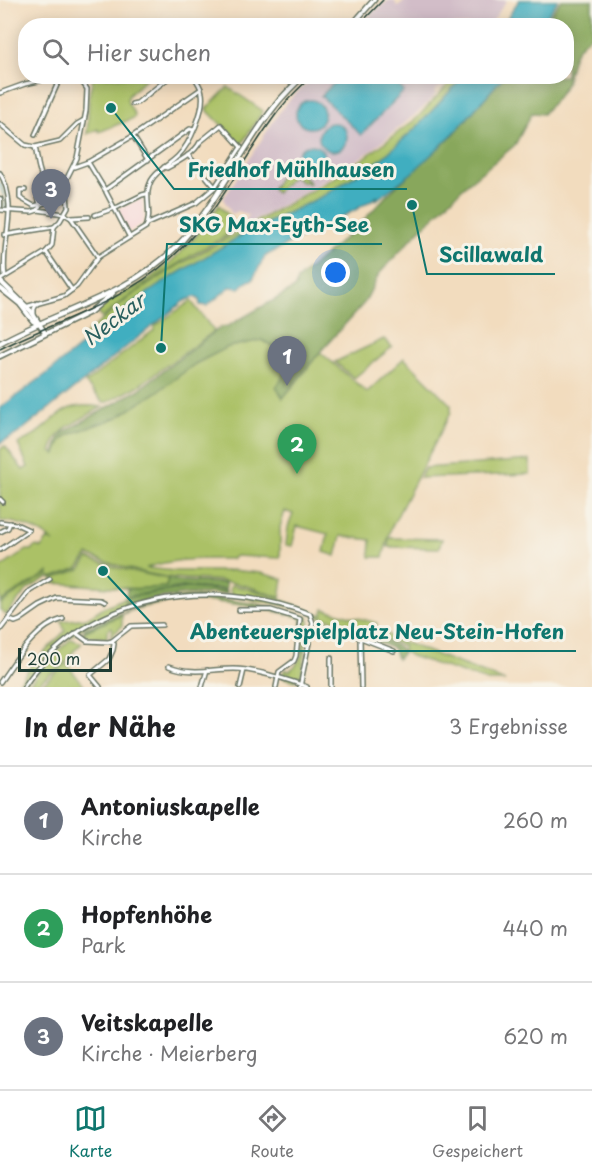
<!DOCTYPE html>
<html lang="de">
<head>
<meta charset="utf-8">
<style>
  body { margin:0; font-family:"Playpen Sans",sans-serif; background:#f6f6f6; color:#202124 }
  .scale { position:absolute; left:18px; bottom:15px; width:94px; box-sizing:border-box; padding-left:6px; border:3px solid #1f3d34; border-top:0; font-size:16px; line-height:21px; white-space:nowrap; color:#1f3d34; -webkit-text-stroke:4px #f7f3e8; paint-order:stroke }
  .you { position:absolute; left:336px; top:273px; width:21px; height:21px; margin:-15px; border:4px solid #fff; border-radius:50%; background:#1a73e8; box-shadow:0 0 0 9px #1a73e833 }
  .badge { display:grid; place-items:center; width:39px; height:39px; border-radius:50%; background:#0f766e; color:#fff; font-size:20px; font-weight:700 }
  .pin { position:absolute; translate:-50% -50px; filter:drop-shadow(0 2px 3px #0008) }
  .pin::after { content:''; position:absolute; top:32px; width:21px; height:18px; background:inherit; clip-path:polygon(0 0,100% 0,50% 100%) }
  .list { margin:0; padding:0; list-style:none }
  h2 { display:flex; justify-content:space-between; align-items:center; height:78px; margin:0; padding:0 24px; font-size:26px }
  h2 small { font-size:20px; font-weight:400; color:#757577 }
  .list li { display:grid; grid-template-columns:39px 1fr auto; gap:18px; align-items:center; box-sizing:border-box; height:108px; padding:0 24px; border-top:2px solid #e0e0e0 }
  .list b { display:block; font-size:22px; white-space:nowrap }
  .list p { margin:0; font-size:20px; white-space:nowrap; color:#757577 }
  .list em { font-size:20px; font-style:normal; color:#757577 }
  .icon { flex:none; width:33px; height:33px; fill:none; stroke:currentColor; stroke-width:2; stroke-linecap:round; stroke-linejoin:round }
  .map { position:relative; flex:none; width:592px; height:687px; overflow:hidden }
  .search { position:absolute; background:#fff; box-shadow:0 3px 15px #0003; left:18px; right:18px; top:18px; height:66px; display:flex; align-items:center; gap:15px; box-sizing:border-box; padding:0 21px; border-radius:24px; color:#757577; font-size:22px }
  .sheet { height:402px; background:#fff }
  nav { display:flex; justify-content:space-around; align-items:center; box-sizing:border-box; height:84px; border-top:2px solid #e0e0e0; background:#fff; font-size:16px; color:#757577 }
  nav a { display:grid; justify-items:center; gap:3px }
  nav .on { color:#0f766e }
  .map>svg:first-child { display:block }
  .built { fill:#f7cfd4 }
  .industrial { fill:#d2bdc8 }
  .green { fill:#abc166; stroke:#657f4d; stroke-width:1.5 }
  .forest { fill:#88a75b; stroke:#547248; stroke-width:1.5 }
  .water { fill:#41aec0; stroke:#30767a; stroke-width:1.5 }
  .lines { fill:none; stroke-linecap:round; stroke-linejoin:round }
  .stream { stroke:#41aec0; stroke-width:1.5 }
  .minor-casing { stroke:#697564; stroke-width:6 }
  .tertiary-casing { stroke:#697564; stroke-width:6 }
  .secondary-casing { stroke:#697564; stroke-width:7 }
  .minor { stroke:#fff; stroke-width:3 }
  .tertiary { stroke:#fff; stroke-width:3 }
  .secondary { stroke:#fff; stroke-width:4 }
  .tram { stroke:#1f3d34; stroke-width:1.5 }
  .labels { text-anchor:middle; stroke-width:6; stroke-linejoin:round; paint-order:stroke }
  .water-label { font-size:20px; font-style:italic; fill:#295f5e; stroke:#f7f3e8 }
  .leader { fill:none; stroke:#0f766e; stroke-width:2 }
  .callout-dot { fill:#0f766e; stroke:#f7f3e8; stroke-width:2 }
  .callout-label { font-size:20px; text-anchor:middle; font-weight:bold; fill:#0f766e; stroke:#f7f3e8; stroke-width:6; stroke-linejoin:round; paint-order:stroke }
</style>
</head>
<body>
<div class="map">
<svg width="592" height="687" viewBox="0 0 592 687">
  <rect width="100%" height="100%" fill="#f7f3e8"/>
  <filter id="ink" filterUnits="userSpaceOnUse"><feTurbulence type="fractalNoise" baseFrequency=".0167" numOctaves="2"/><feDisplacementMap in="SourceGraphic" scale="12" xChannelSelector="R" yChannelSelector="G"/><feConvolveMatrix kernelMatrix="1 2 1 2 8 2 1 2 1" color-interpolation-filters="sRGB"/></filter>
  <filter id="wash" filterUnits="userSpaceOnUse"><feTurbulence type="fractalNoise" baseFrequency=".008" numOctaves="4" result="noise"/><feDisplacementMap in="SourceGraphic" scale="24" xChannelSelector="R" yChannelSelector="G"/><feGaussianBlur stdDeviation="1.35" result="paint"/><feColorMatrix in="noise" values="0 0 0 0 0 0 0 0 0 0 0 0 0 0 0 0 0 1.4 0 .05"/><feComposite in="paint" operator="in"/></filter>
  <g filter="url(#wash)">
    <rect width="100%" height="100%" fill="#f2dcbe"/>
    <polygon class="built" points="142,198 144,218 142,224 128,232 117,211"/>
    <g class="industrial">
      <polygon points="389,0 394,0 397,6 404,2 404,0 507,0 490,25 361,26 372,13"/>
      <polygon points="314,77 452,77 442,88 440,87 434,92 436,94 422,109 371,151 313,188 248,224 245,219 249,216 239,211 232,214 223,199 278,114 289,100"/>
    </g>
    <g class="green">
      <path d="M94,77H147L128,96L127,101L135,115L134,118L99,132L98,129L87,134C89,116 87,92 94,77Z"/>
      <polygon points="455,77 463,77 417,127 380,160 325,195 243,235 137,300 91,338 82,337 131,296 177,266 332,179 363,159 417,118"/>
      <polygon points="228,87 263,111 241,145 206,109"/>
      <polygon points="289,162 310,183 308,184 305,181 302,183 294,175 276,193 272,189"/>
      <path d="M219,205L230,217L234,231L227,233L226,235H228C183,259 141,285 102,318L97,310L99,307C114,298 130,291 144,282C174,263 200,234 219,205Z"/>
      <polygon points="191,301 214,331 206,337 138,386 108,402 103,402 85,383 154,330 155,326"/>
      <polygon points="384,339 392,347 354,378 335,362"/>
      <path d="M262,340C292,356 284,367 283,398L320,352L367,392L404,358L451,405V412L391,528L383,557H370L371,540L341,536L336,556L324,552L328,534L297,526L292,546L286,545L288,527L293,514L285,511L280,527V558L235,556L232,559C203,559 174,558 146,568L175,571H229L231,570L261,573L283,579L280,598C262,590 242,584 223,581C204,579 186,580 167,577C140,573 113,565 88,555L78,568L51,578L50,576L28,589L6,615L0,610V604L35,581L49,574V572L0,602V568L27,550H31L36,546L41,548L48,539L54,542C39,530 19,521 0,521V449L5,446L23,470L28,467L18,444C22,441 26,440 31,437C61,418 59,401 102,407L67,427L56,438L51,452L55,454L61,441L68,435L118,417L157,392L195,364L228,347Z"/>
      <polygon points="530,460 530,474 420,478 425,468"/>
      <polygon points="389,538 442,539 439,548 388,547"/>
      <polygon points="88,558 118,568 168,579 166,587 139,589 53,583 52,579 80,569"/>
      <polygon points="232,585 257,591 322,615 324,609 377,623 376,630 372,633 343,622 315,616 306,610 231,595 230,587"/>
      <path d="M125,598L124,607C82,624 48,648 23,687H16L30,667L65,631L61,621L87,618L104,607Z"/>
      <polygon points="122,615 122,626 111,637 111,633 113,629 111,627 107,631 107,638 85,636 83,632"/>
      <path d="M303,615L308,617L309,622L302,672L300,676H297L296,681L284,678L282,675L286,669L289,671C305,661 303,642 305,626H302V619L299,617Z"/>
      <polygon points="380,629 393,638 505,681 487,681 411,656 402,650 404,646 379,637 377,630"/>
      <polygon points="71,639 82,643 70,655 68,660 37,684 37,687 27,687 45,663"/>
      <polygon points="66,663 85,687 39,687"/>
    </g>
    <g class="forest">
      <path d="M561,0H592V35C568,53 574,58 566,83C562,94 550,105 543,114L532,113L515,145L466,185L413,237L379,274L365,302L320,352L283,398L276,387L284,376V359L277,348L262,340L228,347L195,364L157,392L118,417L68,435L61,441L56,454L54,453L59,438L64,432L138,390L221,327L228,326L295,288L297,280L359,225L387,195L454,134L503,77L566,76V26L543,25Z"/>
      <polygon points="168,579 180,581 225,583 226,587 225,589 183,587 126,597 127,589 166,587"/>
      <path d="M187,588L227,591V594C191,592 158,596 125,606V602L129,597Z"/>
      <path d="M203,597C237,600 270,606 303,615L299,617C245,603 179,592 125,613C112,619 97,626 83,632L85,629C125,609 158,597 203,597Z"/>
      <path d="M320,620L350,626L399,647L403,653L397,659L394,649C373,640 352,630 329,628V626L326,625L322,631L316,630Z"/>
    </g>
    <g class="water">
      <polygon points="519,0 558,0 541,25 503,25"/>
      <polygon points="340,77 389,77 404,91 361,135 321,96"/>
      <polygon points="463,77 503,77 454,133 413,172 375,201 378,196 357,209 265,256 253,279 245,283 240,288 230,287 207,306 200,305 199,299 194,297 184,301 17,434 0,443 0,408 45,375 137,300 170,278 242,235 325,195 380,160 417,127"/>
      <circle cx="310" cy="114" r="14"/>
      <circle cx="333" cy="137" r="14"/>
      <circle cx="311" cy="159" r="14"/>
    </g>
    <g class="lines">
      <g class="stream">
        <polyline points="409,82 411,84 420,76"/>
        <polyline points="0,183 5,199 5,208"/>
        <polyline points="80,338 91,339"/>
      </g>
    </g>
  </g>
  <g filter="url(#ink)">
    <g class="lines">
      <g class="minor-casing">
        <g id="minor">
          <polyline points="132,104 137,103 171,76"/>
          <polyline points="0,124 25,145 35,147 60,141 77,124 84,120"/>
          <polyline points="35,135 61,76"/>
          <polyline points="133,136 148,160"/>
          <path d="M35,147C37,154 37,161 39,168C42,179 46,186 38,197L40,205L38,210"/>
          <polyline points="188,155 215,187"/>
          <polyline points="88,162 105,190 190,129 193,130"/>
          <polyline points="74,167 88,162 133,136 201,89"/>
          <path d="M0,173C20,207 0,243 5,276"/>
          <polyline points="25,190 20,190 20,198 34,206 67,197"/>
          <polyline points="106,192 129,236"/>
          <polyline points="0,210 32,212 38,210 64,214 71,218 89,217"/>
          <polyline points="95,215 118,207 142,195 146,194"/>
          <polyline points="71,218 98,257"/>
          <path d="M148,224L196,203L215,187L241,147L221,125L200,142C195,153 178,162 167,168L164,167"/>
          <polyline points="4,235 54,227"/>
          <polyline points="46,252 72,290"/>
          <polyline points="0,280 46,252 52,245 54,227 60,221 68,207 66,180 77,158 86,111 87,89 78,76"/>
          <polyline points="0,499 3,502"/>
          <polyline points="0,522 16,524 29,530 0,550"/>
          <polyline points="0,532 8,528 10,523"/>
          <polyline points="239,610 271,610 300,619 296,656 294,661 279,672 276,687"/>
          <polyline points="8,619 15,622 20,620 40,606 57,598 101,600 105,602"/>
          <polyline points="325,629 343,631 394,651"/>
          <polyline points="0,630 30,591 50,579"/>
          <polyline points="76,633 87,641 108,642 112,641 131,626 162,625"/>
          <polyline points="360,638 361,687"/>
          <path d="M169,666C192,675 210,669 234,669C253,669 290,680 307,687"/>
          <path d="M0,682C16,660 34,627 63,619"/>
          <polyline points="100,687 90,675 109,659 113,650 114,644 112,641"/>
          <polyline points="202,687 207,670"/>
          <polyline points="240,687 244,670"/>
          <polyline points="331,687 331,658"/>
        </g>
      </g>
      <g class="tertiary-casing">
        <g id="tertiary">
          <polyline points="0,93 25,84 61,76"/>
          <path d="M25,307L64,296L77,286L98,257L146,227C153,213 143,196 151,181C157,170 169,165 178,156C190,144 205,110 202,93C201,86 197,82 194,76"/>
          <polyline points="34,315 34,309 37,303"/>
          <path d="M24,687C85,593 210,576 310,614L313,623L300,687"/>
        </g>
      </g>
      <g class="secondary-casing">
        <g id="secondary">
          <polyline points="351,26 374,0"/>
          <polyline points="0,199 0,206"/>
          <polyline points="0,281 31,311 45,333"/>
          <polyline points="0,288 20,304 33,321 38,324"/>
          <path d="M0,343C59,310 125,297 175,248C217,206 239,151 275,106C283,95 293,86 303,76"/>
          <polyline points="0,356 90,312 113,293"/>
        </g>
      </g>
      <use href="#minor" class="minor"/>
      <use href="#tertiary" class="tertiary"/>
      <use href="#secondary" class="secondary"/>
      <g class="tram">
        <polyline points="358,26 383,0"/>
        <path d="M0,349C57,320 120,304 169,260C216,219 240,162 277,113C287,99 299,88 312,76"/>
      </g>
    </g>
  </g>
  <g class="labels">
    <g class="water-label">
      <text transform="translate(114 320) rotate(-37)" y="7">Neckar</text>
    </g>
  </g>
  <path class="leader" d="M111 108L174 189H407M161 348L167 244H382M412 205L427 274H555M103 571L177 651H576"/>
  <g class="callout-dot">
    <circle cx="111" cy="108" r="6"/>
    <circle cx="161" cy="348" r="6"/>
    <circle cx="412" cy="205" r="6"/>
    <circle cx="103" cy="571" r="6"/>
  </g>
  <g class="callout-label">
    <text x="291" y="177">Friedhof Mühlhausen</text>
    <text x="274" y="232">SKG Max-Eyth-See</text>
    <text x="491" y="262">Scillawald</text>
    <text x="377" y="639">Abenteuerspielplatz Neu-Stein-Hofen</text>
  </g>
</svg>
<div class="scale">200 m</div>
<div class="you"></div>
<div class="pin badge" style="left:287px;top:386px;background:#6b7280">1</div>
<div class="pin badge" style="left:297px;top:474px;background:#2e9e5b">2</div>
<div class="pin badge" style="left:51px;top:219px;background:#6b7280">3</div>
<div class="search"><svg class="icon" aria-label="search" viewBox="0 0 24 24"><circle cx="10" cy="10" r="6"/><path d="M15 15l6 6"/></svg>Hier suchen</div>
</div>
<section class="sheet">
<h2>In der Nähe<small>3 Ergebnisse</small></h2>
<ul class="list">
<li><span class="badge" style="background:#6b7280">1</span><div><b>Antoniuskapelle</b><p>Kirche</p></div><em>260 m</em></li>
<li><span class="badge" style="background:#2e9e5b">2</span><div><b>Hopfenhöhe</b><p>Park</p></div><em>440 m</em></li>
<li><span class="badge" style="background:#6b7280">3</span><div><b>Veitskapelle</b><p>Kirche · Meierberg</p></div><em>620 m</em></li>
</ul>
</section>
<nav>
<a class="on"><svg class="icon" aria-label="map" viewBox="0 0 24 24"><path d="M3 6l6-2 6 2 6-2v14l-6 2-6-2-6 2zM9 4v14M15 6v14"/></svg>Karte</a>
<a><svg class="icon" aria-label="directions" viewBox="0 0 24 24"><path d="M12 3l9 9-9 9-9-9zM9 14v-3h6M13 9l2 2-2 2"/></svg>Route</a>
<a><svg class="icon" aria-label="saved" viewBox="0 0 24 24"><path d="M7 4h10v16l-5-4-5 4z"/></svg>Gespeichert</a>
</nav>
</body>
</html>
